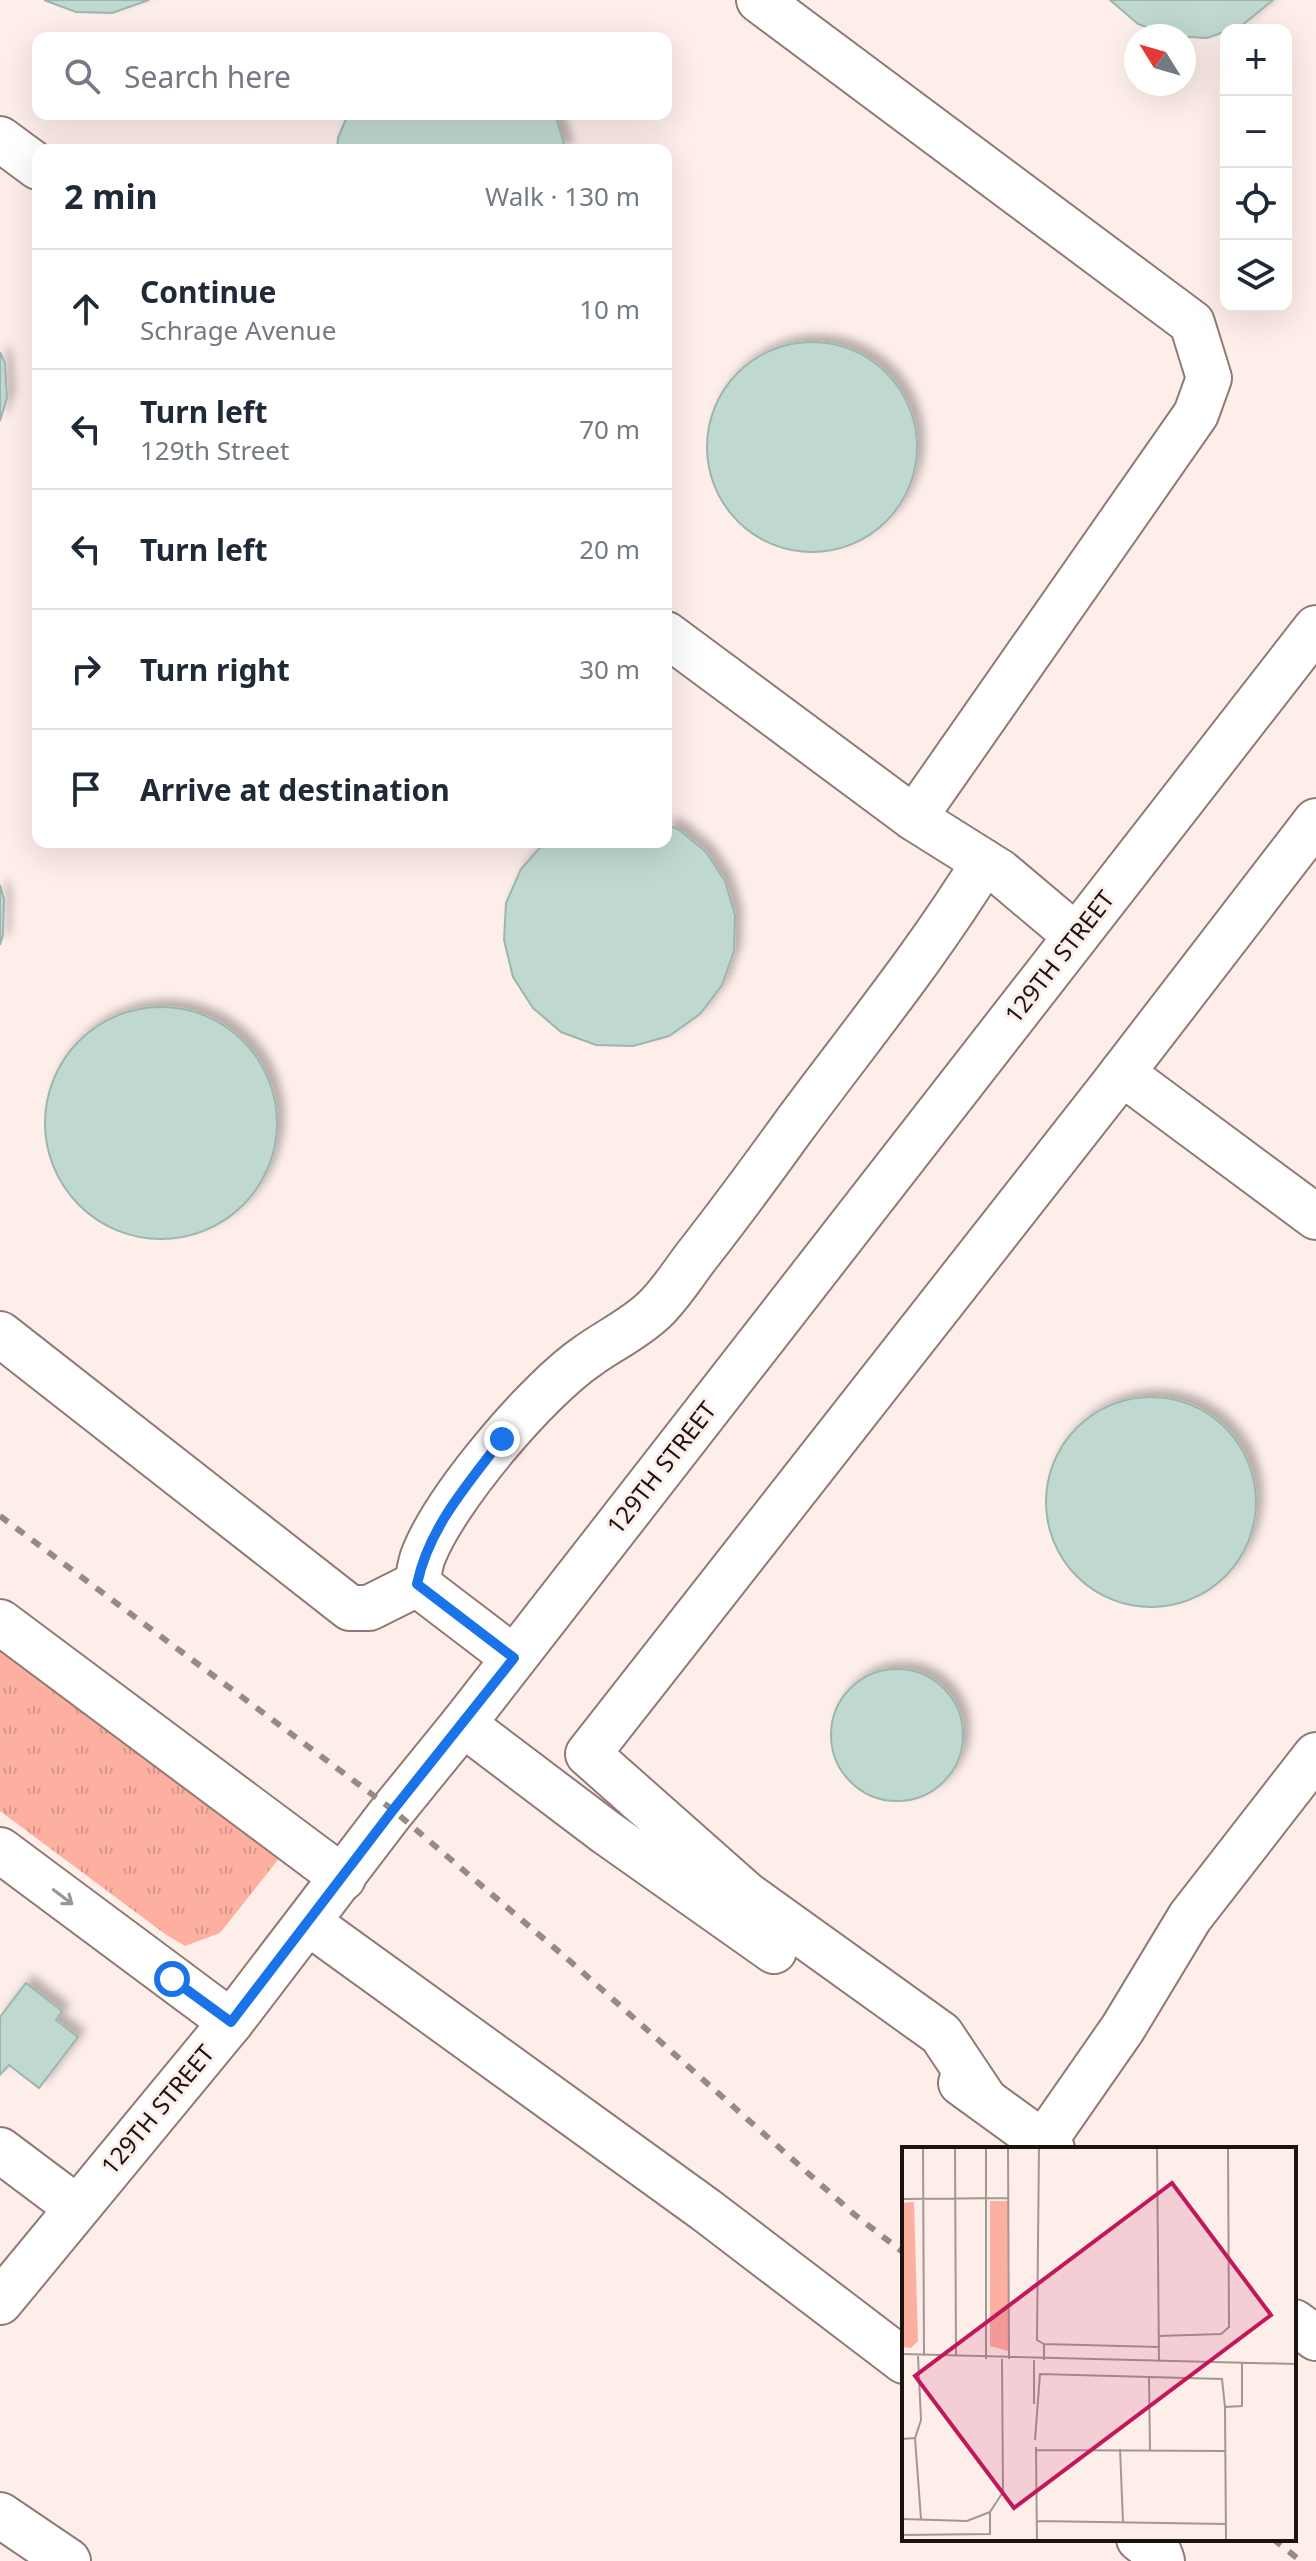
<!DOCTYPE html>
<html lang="en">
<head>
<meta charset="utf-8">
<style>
  body { margin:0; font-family:"Noto Sans",sans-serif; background:#f2f2f3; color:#1f2937 }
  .controls { position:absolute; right:24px; top:24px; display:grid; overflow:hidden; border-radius:16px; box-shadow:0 8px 32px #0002 }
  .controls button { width:72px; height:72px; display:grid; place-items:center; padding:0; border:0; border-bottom:2px solid #e0e1e3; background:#fff; color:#1f2937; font:40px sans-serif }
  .compass { position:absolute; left:1124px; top:24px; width:72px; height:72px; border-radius:50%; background:#fff; box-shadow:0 8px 32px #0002; rotate:307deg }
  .stop { position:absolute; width:24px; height:24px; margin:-18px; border:6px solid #1a73e8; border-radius:50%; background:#fff }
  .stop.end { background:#1a73e8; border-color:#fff; box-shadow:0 2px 8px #0008 }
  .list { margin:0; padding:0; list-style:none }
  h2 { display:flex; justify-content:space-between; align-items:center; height:104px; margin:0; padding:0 32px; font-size:34px }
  h2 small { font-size:26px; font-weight:400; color:#747a83 }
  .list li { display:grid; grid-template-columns:52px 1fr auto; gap:24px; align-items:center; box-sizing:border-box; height:120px; padding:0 32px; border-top:2px solid #e0e1e3 }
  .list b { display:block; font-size:30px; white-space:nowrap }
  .list p { margin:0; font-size:26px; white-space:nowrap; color:#747a83 }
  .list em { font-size:26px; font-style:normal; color:#747a83 }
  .icon { flex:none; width:44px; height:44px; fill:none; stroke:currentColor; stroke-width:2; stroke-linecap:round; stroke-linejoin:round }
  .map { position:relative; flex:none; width:1316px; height:2561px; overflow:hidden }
  .search { position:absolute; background:#fff; box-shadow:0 8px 32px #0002; left:32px; top:32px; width:640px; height:88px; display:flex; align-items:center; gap:20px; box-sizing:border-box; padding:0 28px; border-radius:16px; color:#747a83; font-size:30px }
  .panel { position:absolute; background:#fff; box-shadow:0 8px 32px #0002; left:32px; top:144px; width:640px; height:704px; border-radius:16px }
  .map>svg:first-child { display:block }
  .grass { fill:url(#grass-tufts) }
  .building { fill:#c0d9d0; stroke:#9db6ad; stroke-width:2; filter:url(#shadow) }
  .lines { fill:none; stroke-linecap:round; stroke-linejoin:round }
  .minor-casing { stroke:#917a75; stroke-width:48 }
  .major-casing { stroke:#917a75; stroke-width:48 }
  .minor { stroke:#fff; stroke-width:44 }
  .major { stroke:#fff; stroke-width:44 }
  .rail { stroke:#968986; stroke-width:6; stroke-dasharray:10 10; stroke-linecap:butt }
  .oneway { stroke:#999594 }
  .route { stroke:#1a73e8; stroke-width:10 }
  .labels { text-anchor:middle; stroke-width:6; stroke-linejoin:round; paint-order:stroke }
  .street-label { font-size:24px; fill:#1c1311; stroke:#feeeea }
  .inset-road { fill:none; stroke:#a49693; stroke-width:2 }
  .view { fill:#c2185b; fill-opacity:0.15; stroke:#c2185b; stroke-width:4 }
  .inset-edge { fill:none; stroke:#1c1311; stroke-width:4 }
</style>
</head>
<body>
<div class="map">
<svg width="1316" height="2561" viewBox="0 0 1316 2561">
  <defs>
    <pattern id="grass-tufts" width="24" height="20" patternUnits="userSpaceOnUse" patternTransform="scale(2)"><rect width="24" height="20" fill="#fdafa0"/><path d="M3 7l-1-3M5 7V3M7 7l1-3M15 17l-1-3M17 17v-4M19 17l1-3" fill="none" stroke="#d89689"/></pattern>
    <filter id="shadow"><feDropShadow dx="7" dy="-7" stdDeviation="4" flood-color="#0004"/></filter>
  </defs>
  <rect width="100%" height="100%" fill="#feeeea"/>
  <polygon class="grass" points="0,1633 285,1851 220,1933 185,1946 165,1934 0,1811"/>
  <g class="building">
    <polygon points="44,0 149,0 112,13 76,12"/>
    <polygon points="1110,0 1273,0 1241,26 1207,38 1169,36 1138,24"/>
    <polygon points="348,114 555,114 566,150 337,150 338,138"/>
    <circle cx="812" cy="447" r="105"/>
    <polygon points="0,352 5,363 7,398 0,421"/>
    <polygon points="666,825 678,829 706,852 725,881 735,915 734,951 722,985 700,1014 669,1036 633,1046 596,1045 561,1032 533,1008 513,977 504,940 506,903 521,869 545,842 666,842"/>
    <polygon points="0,885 4,899 3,935 0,945"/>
    <circle cx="161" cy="1123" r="116"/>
    <circle cx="1151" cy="1502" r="105"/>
    <circle cx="897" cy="1735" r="66"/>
    <polygon points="26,1983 62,2011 56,2020 78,2037 39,2088 9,2065 0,2075 0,2017"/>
  </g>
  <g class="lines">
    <g class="minor-casing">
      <g id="minor">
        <polyline points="759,0 1192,323 1209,378 1196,414 914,818"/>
        <polyline points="0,139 38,167"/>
        <polyline points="666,634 914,818 1000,872 1076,936"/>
        <polyline points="1122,1073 1316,1217"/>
        <polyline points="0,1334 350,1608 369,1608 417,1584 514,1658"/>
        <path d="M417,1584C419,1574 420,1563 424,1554C447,1497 537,1390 589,1355C610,1340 634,1329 654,1310C671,1294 684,1272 699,1253C731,1212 762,1170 793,1127C858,1039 927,955 984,862"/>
        <polyline points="0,1622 343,1878"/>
        <polyline points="463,1724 607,1833 774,1951"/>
        <polyline points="0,1850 231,2022"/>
        <polyline points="309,1923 706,2210 904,2361"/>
        <polyline points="961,2083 1052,2149"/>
        <polyline points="985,2100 941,2034 746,1894 588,1754 1112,1086 1316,821"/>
        <polyline points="1043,2143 1123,2028 1190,1917 1316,1755"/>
        <polyline points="0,2150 76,2207"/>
        <polyline points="1294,2322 1316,2338"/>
        <polyline points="0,2515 68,2561"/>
        <polyline points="1139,2539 1160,2555 1162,2561"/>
      </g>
    </g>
    <g class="major-casing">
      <polyline id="major" points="0,2302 231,2022 393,1810 463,1724 1316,628"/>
    </g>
    <use href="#minor" class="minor"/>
    <use href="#major" class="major"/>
    <g class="rail">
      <polyline points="0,1516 393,1810 571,1962 855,2215 904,2253"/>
      <polyline points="1273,2539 1301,2561"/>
    </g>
  </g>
  <defs><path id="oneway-shaft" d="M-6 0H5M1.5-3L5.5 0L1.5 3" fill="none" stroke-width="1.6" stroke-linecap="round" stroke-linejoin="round" transform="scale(2)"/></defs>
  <use class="oneway" href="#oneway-shaft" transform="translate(63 1897) rotate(37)"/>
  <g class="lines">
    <path class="route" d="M172,1979L231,2022L393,1810L514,1658L417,1584C429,1527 468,1484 502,1439"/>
  </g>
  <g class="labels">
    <g class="street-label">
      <text transform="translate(1060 957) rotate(-52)" y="8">129TH STREET</text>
      <text transform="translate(662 1468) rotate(-52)" y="8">129TH STREET</text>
      <text transform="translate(158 2110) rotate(-50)" y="8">129TH STREET</text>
    </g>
  </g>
  <g transform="translate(902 2147)">
    <rect width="394" height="394" fill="#feeeea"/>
    <path d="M88,54H107L106,204L88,199Z" fill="#fdafa0"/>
    <path d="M12,55L16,194L9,201L0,200V56Z" fill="#fdafa0"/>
    <path class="inset-road" d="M21,0L22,209M53,0L54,209M84,0V212M106,0L107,212M137,0L135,193L142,197V213M255,0L257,215M0,52L107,51M257,189L319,187L327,180L326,0M142,197L258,200M0,207L394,217M132,213V257M247,230L248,303M13,291L19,372M0,292L13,291L19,273L16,209M133,293L138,227L320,232L323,260M134,300L135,394M218,302L221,375M134,303L323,304M0,372L65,374L88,365M135,374L324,377M0,388L88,387V365L101,345L100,212M324,394L323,260L340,259V216"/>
    <path class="view" d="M270,36L369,168L112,361L13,229Z"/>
    <rect width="394" height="394" class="inset-edge"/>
  </g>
</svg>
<div class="controls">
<button>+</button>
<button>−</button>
<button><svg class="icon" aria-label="locate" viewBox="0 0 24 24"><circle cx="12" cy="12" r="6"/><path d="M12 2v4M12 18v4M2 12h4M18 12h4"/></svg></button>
<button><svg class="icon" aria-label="layers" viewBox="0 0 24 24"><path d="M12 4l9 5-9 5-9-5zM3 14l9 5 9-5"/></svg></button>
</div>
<svg class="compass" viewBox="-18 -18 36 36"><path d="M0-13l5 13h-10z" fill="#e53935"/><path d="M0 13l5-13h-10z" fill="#747a83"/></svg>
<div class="stop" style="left:172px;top:1979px"></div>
<div class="stop end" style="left:502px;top:1439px"></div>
<div class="search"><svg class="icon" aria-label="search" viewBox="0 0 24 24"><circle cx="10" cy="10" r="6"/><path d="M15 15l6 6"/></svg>Search here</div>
<section class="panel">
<h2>2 min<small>Walk · 130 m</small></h2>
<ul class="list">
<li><svg class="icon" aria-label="ahead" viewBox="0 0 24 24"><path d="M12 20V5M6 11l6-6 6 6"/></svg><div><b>Continue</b><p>Schrage Avenue</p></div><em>10 m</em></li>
<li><svg class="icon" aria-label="left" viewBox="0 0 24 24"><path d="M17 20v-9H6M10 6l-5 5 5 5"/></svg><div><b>Turn left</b><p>129th Street</p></div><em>70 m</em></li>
<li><svg class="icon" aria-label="left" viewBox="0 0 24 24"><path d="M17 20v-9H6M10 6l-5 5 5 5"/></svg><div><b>Turn left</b></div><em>20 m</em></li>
<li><svg class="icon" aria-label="right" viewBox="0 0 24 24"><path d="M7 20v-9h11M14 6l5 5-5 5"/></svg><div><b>Turn right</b></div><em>30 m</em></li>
<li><svg class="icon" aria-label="arrive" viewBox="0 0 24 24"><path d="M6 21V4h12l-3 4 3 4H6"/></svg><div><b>Arrive at destination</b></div></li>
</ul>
</section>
</div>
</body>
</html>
